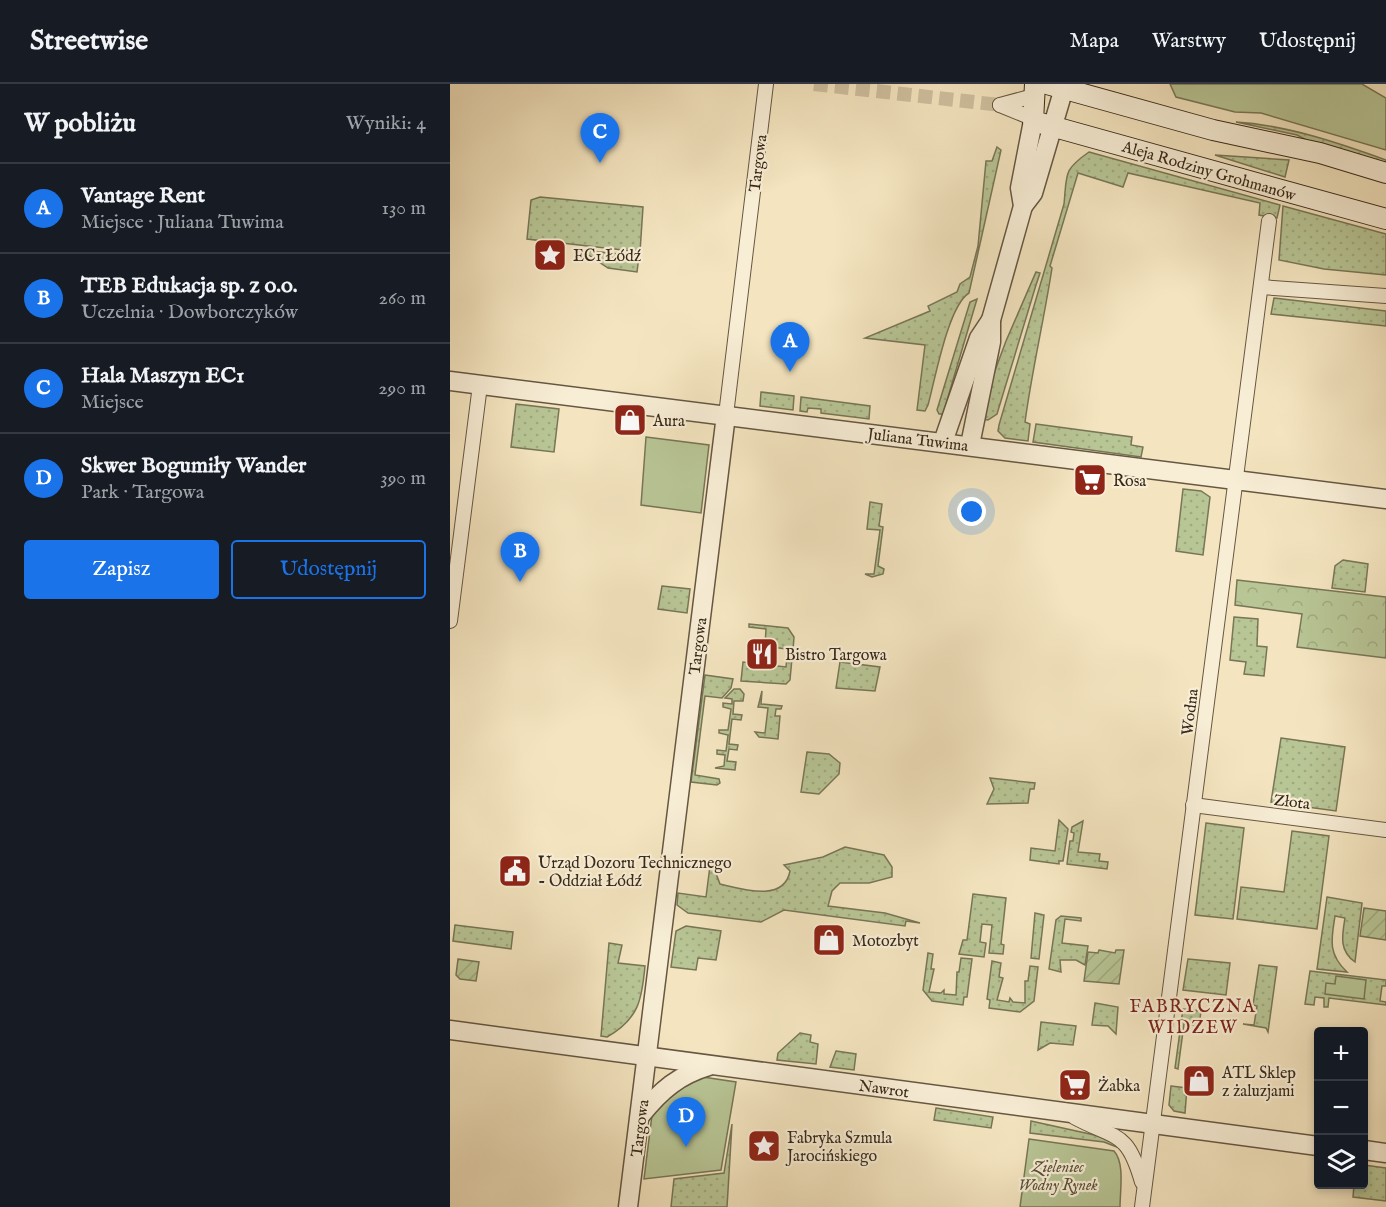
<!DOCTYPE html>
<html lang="pl">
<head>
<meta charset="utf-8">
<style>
  body { margin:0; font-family:"IM FELL English",serif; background:#20242c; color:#f1f3f6 }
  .controls { position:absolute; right:18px; bottom:18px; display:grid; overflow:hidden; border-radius:6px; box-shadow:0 3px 9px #0003 }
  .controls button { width:54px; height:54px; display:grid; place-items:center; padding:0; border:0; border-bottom:2px solid #363941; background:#171b24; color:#f1f3f6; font:30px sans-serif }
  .you { position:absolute; left:522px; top:428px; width:21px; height:21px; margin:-15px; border:4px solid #fff; border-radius:50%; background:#1a73e8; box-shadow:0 0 0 9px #1a73e833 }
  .badge { display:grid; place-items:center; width:39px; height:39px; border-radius:50%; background:#1a73e8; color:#fff; font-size:20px; font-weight:700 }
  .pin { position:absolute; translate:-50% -50px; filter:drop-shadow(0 2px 3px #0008) }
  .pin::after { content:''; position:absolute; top:32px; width:21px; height:18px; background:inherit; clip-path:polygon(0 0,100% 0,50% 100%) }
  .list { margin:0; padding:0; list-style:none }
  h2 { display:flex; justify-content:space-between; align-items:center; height:78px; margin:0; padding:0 24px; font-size:26px }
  h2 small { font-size:20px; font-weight:400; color:#9ea1a6 }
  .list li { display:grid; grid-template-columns:39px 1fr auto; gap:18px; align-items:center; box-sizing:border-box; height:90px; padding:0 24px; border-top:2px solid #363941 }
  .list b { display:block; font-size:22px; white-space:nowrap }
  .list p { margin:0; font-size:20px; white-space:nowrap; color:#9ea1a6 }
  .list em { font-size:20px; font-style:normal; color:#9ea1a6 }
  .actions { display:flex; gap:12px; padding:18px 24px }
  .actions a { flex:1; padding:14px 0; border:2px solid #1a73e8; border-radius:6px; text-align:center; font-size:21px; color:#1a73e8 }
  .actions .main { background:#1a73e8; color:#fff }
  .icon { flex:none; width:33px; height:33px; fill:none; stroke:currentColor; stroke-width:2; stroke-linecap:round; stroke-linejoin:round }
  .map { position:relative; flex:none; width:936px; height:1123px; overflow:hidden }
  header { display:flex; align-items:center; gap:36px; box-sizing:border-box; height:84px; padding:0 30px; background:#171b24; border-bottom:2px solid #363941 }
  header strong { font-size:28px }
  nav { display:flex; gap:33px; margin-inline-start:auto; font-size:21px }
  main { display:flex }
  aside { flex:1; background:#171b24 }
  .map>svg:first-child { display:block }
  .grass { fill:url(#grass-dots); stroke:#787656; stroke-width:1.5 }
  .forest { fill:url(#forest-crowns); stroke:#787656; stroke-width:1.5 }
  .park { fill:#b8c595; stroke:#787656; stroke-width:1.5 }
  .garden { fill:url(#garden-furrows); stroke:#787656; stroke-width:1.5 }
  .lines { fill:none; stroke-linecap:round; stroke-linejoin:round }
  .minor-tunnel { stroke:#cebf9e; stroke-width:14; stroke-dasharray:14 7; stroke-linecap:butt }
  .minor-casing { stroke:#665742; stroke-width:16 }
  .tertiary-casing { stroke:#665742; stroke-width:21 }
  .secondary-casing { stroke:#372818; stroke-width:22 }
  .minor { stroke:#f8eed6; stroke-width:14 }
  .tertiary { stroke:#f8eed6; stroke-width:18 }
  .secondary { stroke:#f8eed6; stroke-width:20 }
  .labels { text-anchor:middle; stroke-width:4.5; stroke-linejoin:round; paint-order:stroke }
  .street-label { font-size:16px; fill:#372818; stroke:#f8eed6 }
  .poi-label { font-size:16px; fill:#372818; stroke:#f8eed6; text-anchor:start }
  .park-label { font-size:16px; font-style:italic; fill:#574f37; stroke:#f8eed6 }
  .neighbourhood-label { font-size:18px; letter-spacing:1.5px; fill:#7a1f14; stroke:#f8eed6 }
</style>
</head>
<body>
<header>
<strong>Streetwise</strong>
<nav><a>Mapa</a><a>Warstwy</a><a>Udostępnij</a></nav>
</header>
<main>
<aside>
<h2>W pobliżu<small>Wyniki: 4</small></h2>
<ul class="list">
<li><span class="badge">A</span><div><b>Vantage Rent</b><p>Miejsce · Juliana Tuwima</p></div><em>130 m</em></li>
<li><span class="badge">B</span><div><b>TEB Edukacja sp. z o.o.</b><p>Uczelnia · Dowborczyków</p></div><em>260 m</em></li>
<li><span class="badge">C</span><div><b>Hala Maszyn EC1</b><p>Miejsce</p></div><em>290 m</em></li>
<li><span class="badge">D</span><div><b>Skwer Bogumiły Wander</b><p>Park · Targowa</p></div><em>390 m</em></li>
</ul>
<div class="actions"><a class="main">Zapisz</a><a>Udostępnij</a></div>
</aside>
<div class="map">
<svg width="936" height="1123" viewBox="0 0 936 1123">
  <defs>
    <pattern id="grass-dots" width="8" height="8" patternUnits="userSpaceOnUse" patternTransform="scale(1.5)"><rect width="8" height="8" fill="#b8c595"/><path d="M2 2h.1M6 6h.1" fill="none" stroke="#9fa980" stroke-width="1.8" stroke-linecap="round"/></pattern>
    <pattern id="forest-crowns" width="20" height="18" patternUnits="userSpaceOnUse" patternTransform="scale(1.5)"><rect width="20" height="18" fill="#b8c595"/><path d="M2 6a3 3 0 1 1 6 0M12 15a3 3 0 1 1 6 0" fill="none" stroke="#9fa980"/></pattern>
    <pattern id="garden-furrows" width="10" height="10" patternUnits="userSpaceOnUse" patternTransform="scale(1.5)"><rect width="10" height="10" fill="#b8c595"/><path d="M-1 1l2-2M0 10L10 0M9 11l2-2" fill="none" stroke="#9fa980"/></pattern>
  </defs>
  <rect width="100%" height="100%" fill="#f4e5c0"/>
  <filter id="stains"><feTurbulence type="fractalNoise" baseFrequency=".00333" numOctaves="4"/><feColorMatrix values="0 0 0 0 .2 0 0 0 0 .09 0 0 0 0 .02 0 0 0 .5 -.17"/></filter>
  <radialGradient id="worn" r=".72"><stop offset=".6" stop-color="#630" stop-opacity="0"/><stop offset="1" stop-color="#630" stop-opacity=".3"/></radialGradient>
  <g class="grass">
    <path d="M786,38C836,41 889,59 936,76V81L866,61L847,51Z"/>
    <path d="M547,63L551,66L519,209C498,222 485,296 478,321L475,327L467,326L475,261L415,254L480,227L478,222L507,208L510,200L520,193L528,162L536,77H542Z"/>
    <path d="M639,68L830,121L827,134L809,131L810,119L678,89L673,103L628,89L600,182L602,184C594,236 582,286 575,338L580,340L578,357L555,354L548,347L549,341L614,120C617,90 613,86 639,68Z"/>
    <polygon points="765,71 839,76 835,93"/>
    <polygon points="90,113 193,123 190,168 77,155 81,116"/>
    <polygon points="833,122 936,150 936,191 874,185 829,176"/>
    <polygon points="131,166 189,172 187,188 158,184"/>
    <polygon points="586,188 590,189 586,201 547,330 538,336 531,335 537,308 556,257"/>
    <polygon points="824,214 936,227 936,242 821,230"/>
    <polygon points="527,215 493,330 489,330 487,326 520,218"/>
    <polygon points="311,308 344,312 343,326 310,322"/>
    <polygon points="351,313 420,322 419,335 371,329 371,325 358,324 357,328 350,327"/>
    <polygon points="66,320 109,325 104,368 61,363"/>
    <polygon points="586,340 682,353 681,361 693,363 691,373 583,358"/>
    <polygon points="733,405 751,407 760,413 753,471 726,467"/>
    <polygon points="420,418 432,420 429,442 433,443 428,482 434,485 433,490 422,493 415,490 424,490 430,446 417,445"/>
    <polygon points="893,476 918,480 915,508 882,504 885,482"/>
    <polygon points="212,502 240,505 237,529 208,525"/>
    <polygon points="784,533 808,535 807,562 817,563 814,592 794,590 796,578 780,576"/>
    <polygon points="299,540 338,544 344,553 343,566 315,562 316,545 299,543"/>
    <polygon points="337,574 342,574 340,596 336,600 291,597 293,578 336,583"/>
    <polygon points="390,578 430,583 425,607 386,604"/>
    <polygon points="255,591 283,595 281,604 272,614 255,612 245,691 269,695 270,699 267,701 241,698"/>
    <polygon points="284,605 290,605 294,610 293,617 284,617 283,630 292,631 291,636 282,635 279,660 288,661 287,666 279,665 277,677 286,678 285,686 265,684 274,682 275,671 267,670 267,666 276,667 278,651 269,649 269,646 278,646 281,625 273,623 273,619 282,620 282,615 275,614"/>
    <polygon points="312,607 311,620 332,622 331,625 326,625 325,632 330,632 328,655 309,653 305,648 315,649 318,624 308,623"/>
    <polygon points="831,654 895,663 886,727 821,718"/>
    <polygon points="357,668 379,670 390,679 389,690 369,710 351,708"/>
    <polygon points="540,694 585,699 584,705 580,705 578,719 537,720 544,705"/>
    <polygon points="609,736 618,745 613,777 609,777 609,780 580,776 581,764 605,767"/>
    <polygon points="633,737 628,768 650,770 649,777 658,778 657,785 617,780 620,757 623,757 624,749 621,748 622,743"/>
    <polygon points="756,739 794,744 783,835 745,831"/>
    <polygon points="842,747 879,752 867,845 787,835 791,803 834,808"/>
    <path d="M395,763L434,771L442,783V793L419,799H390L382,807L378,822L435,829L470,839L456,837L455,842L334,826L311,838L238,829L227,821L228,809L256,813L260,782L265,787L270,800C292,805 334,819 340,787L334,781L373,773Z"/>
    <polygon points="523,810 556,814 551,860 554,861 553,870 539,869 542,841 532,840 530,858 536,859 534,873 509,870 513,856 517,856"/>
    <path d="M877,813L912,819L905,878C889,867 892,852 895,834L885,832C881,856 878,870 897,888L867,885Z"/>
    <polygon points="585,829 594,831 589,875 581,874"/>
    <polygon points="611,832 631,834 631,837 615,835 612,859 638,862 635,881 626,876 610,876 611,888 599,885 606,836"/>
    <polygon points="5,841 63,848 61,865 3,857"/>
    <polygon points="236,842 271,847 266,876 248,874 246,886 221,883 226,847"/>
    <path d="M159,859L172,861L168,879L195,882C192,915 189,935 157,953L151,952Z"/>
    <polygon points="478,869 483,870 481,885 484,885 479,908 491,909 494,906 494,910 506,911 507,888 509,888 511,874 522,875 517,913 514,913 513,921 482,917 473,906"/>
    <polygon points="738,875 780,879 776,911 733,906"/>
    <polygon points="542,877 551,879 549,893 553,894 547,916 559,918 560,914 563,918 575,919 575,897 578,897 580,882 588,883 584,917 570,928 539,924 540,916 537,915"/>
    <polygon points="809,881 827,883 818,948 816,944 793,940 804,941 807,922 803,921"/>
    <polygon points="860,887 936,896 936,902 932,902 930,917 936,918 936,921 879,914 878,923 874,923 874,914 865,913 864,921 855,920"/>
    <polygon points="645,919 668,923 666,950 658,942 642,941"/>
    <polygon points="733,925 751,927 749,942 734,940 728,985 725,984"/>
    <polygon points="591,938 626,942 623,961 600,959 588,966"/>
    <polygon points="350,949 361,951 360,958 368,960 366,980 327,976 328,969"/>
    <polygon points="386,967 406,970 404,986 380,983"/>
    <polygon points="721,1002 737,1004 735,1029 724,1027 719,1021"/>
    <polygon points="486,1024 543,1033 541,1044 484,1036"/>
    <polygon points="581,1037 658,1054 671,1059 667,1063 654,1058 580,1049"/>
    <polygon points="282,1040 277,1123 221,1123 224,1095 274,1089"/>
    <polygon points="914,1081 936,1084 936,1117 903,1113 904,1101 914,1100"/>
  </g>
  <polygon class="forest" points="787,496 936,513 936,574 847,563 852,530 785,521"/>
  <g class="park">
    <polygon points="720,0 912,0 936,14 936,66 811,29 785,28 726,13"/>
    <polygon points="196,353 259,361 251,429 191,421"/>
    <polygon points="886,892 916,896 914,915 875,910 876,899 885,900"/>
    <polygon points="246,992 286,998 271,1086 194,1095 203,1023"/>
    <path d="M579,1055L664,1067C675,1079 670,1107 670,1123H570Z"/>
  </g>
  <g class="garden">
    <polygon points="914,824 936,827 936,856 910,852"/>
    <polygon points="649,866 665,869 666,866 674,866 669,900 634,897 638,868 648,869"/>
    <polygon points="8,875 29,878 26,897 10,895 6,891"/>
  </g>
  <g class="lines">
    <polyline class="minor-tunnel" points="364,0 550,21"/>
    <g class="minor-casing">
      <g id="minor">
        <polyline points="550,21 577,32"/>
        <polyline points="550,21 576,14"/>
        <polyline points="811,203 936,212"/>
        <polyline points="276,331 316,0"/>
        <polyline points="0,537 30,301"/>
        <polyline points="743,721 936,746"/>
        <path d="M624,1033C667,1056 677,1046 692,1098"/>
        <polyline points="692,1123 819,137"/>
      </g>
    </g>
    <g class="tertiary-casing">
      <g id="tertiary">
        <polyline points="573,122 583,109 614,4"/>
        <polyline points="0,297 936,415"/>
        <polyline points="493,358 529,254 541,236"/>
        <polyline points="520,361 541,258 541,236 573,122 570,104 583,37"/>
        <polyline points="0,946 868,1062"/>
        <path d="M191,1031C211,1006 229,991 259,982"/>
        <polyline points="914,1066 936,1069"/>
        <polyline points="178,1123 276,331"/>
      </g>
    </g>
    <g class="secondary-casing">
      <g id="secondary">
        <polyline points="585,0 583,37 936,135"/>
        <polyline points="597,0 763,46 870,69 936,89"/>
      </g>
    </g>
    <use href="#minor" class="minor"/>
    <use href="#tertiary" class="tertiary"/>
    <use href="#secondary" class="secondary"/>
  </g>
  <defs>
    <g id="sight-square" transform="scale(1.725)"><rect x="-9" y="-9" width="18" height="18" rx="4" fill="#8f2418" stroke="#f8eed6"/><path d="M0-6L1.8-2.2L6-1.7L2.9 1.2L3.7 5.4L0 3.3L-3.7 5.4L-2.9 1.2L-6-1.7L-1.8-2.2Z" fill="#fff"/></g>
    <g id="shop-square" transform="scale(1.725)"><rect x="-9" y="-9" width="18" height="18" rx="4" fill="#8f2418" stroke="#f8eed6"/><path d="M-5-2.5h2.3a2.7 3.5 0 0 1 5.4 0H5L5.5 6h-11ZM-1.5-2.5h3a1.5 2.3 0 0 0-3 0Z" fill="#fff"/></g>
    <g id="supermarket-square" transform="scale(1.725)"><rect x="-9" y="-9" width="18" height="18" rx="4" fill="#8f2418" stroke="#f8eed6"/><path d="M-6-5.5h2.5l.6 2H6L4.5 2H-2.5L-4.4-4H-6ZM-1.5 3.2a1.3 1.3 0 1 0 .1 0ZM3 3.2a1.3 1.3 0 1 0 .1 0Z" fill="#fff"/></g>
    <g id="restaurant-square" transform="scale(1.725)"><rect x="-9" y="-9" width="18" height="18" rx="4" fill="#8f2418" stroke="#f8eed6"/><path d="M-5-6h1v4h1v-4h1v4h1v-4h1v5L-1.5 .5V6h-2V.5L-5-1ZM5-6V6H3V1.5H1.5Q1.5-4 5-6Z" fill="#fff"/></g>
    <g id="civic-square" transform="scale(1.725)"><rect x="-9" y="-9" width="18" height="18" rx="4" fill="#8f2418" stroke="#f8eed6"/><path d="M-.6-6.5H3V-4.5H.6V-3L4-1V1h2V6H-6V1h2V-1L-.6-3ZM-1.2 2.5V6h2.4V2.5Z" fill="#fff"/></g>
  </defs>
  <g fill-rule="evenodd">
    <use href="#sight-square" x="100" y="171"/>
    <use href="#shop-square" x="180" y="336"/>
    <use href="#supermarket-square" x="640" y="396"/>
    <use href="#restaurant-square" x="312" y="570"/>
    <use href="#civic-square" x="65" y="787"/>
    <use href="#shop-square" x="379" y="856"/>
    <use href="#shop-square" x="749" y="997"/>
    <use href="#supermarket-square" x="625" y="1001"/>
    <use href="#sight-square" x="314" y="1062"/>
  </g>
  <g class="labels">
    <g class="street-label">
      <text transform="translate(307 79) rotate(-83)" y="6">Targowa</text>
      <text transform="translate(759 86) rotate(16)" y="6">Aleja Rodziny Grohmanów</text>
      <text transform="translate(468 355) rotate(7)" y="6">Juliana Tuwima</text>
      <text transform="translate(247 562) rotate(-83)" y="6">Targowa</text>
      <text transform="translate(739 628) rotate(-83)" y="6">Wodna</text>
      <text transform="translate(842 717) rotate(7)" y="6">Złota</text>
      <text transform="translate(434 1004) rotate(8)" y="6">Nawrot</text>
      <text transform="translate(189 1044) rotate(-83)" y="6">Targowa</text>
    </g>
    <g class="poi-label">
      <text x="123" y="177">EC1 Łódź</text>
      <text x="203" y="342">Aura</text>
      <text x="663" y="402">Rosa</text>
      <text x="335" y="576">Bistro Targowa</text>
      <text x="88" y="784">Urząd Dozoru Technicznego<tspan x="88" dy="18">- Oddział Łódź</tspan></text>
      <text x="402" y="862">Motozbyt</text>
      <text x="772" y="994">ATL Sklep<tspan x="772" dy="18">z żaluzjami</tspan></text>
      <text x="648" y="1007">Żabka</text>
      <text x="337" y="1059">Fabryka Szmula<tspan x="337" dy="18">Jarocińskiego</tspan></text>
    </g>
    <g class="park-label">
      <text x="608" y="1088">Zieleniec<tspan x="608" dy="18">Wodny Rynek</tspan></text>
    </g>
    <g class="neighbourhood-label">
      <text x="743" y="928">FABRYCZNA<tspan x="743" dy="21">WIDZEW</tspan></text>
    </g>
  </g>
  <rect width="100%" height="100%" filter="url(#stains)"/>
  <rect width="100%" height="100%" fill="url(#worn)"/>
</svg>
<div class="controls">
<button>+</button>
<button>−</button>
<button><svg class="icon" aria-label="layers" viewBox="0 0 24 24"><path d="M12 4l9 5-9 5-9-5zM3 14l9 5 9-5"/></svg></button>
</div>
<div class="you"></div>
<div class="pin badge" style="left:340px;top:288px">A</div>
<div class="pin badge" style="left:70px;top:498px">B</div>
<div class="pin badge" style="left:150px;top:79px">C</div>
<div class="pin badge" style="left:236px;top:1063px">D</div>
</div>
</main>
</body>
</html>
